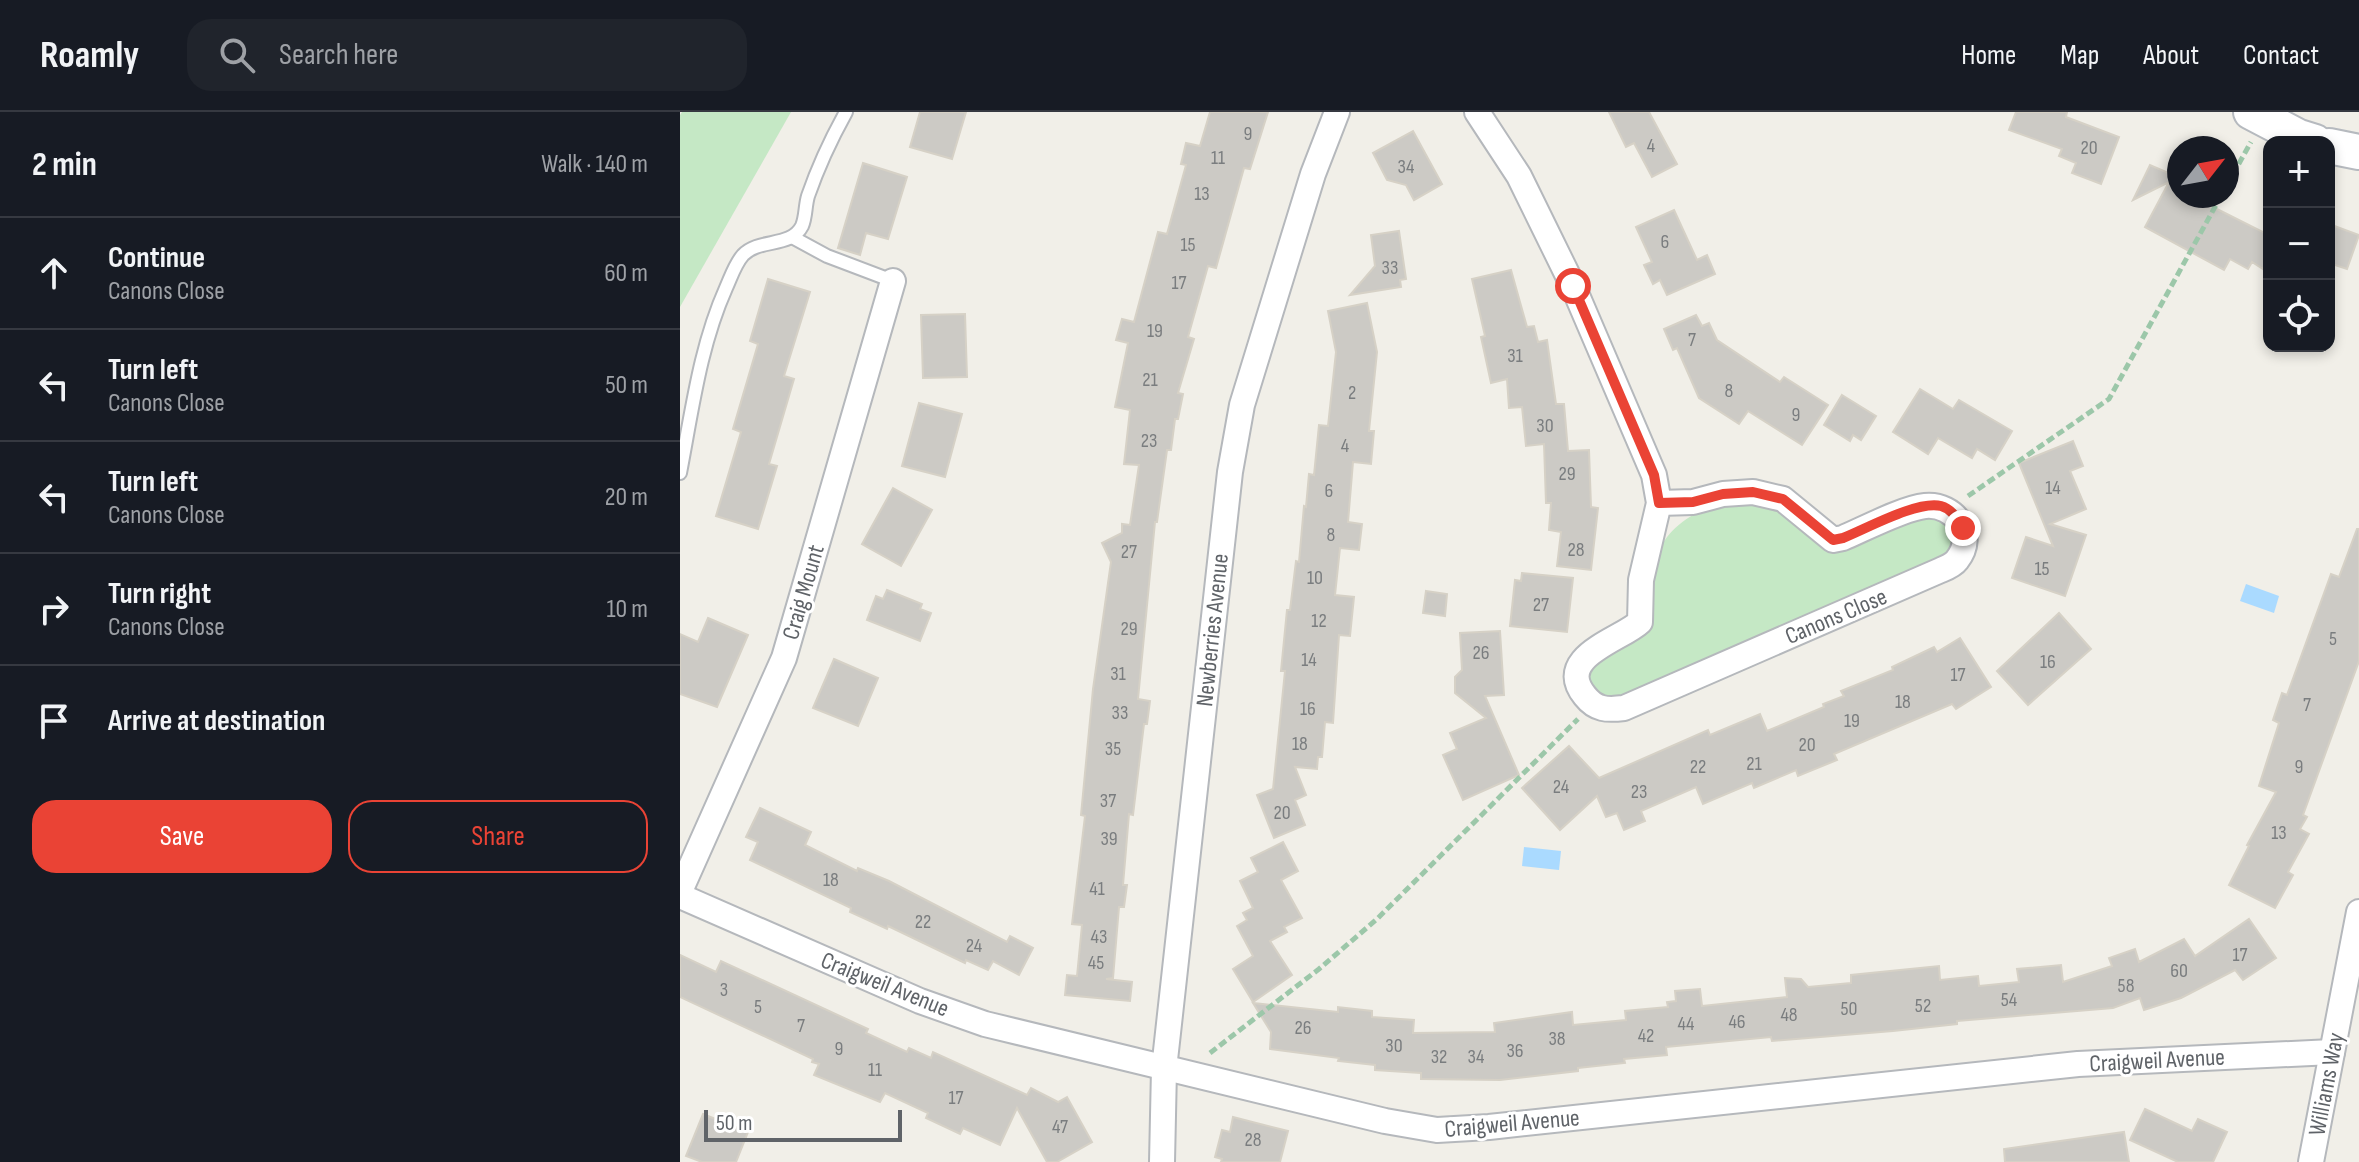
<!DOCTYPE html>
<html lang="en">
<head>
<meta charset="utf-8">
<style>
  body { margin:0; font-family:"Sofia Sans Condensed",sans-serif; background:#20242c; color:#f1f3f6 }
  .controls { position:absolute; right:24px; top:24px; display:grid; overflow:hidden; border-radius:16px; box-shadow:0 4px 12px #0003 }
  .controls button { width:72px; height:72px; display:grid; place-items:center; padding:0; border:0; border-bottom:2px solid #363941; background:#171b24; color:#f1f3f6; font:40px sans-serif }
  .compass { position:absolute; left:1487px; top:24px; width:72px; height:72px; border-radius:50%; background:#171b24; box-shadow:0 4px 12px #0003; rotate:59deg }
  .scale { position:absolute; left:24px; bottom:20px; width:198px; box-sizing:border-box; padding-left:8px; border:4px solid #5f6368; border-top:0; font-size:22px; line-height:28px; white-space:nowrap; color:#5f6368; -webkit-text-stroke:6px #fff; paint-order:stroke }
  .stop { position:absolute; width:24px; height:24px; margin:-18px; border:6px solid #ea4335; border-radius:50%; background:#fff }
  .stop.end { background:#ea4335; border-color:#fff; box-shadow:0 2px 8px #0008 }
  .list { margin:0; padding:0; list-style:none }
  h2 { display:flex; justify-content:space-between; align-items:center; height:104px; margin:0; padding:0 32px; font-size:34px }
  h2 small { font-size:26px; font-weight:400; color:#9ea1a6 }
  .list li { display:grid; grid-template-columns:52px 1fr auto; gap:24px; align-items:center; box-sizing:border-box; height:112px; padding:0 32px; border-top:2px solid #363941 }
  .list b { display:block; font-size:30px; white-space:nowrap }
  .list p { margin:0; font-size:26px; white-space:nowrap; color:#9ea1a6 }
  .list em { font-size:26px; font-style:normal; color:#9ea1a6 }
  .actions { display:flex; gap:16px; padding:24px 32px }
  .actions a { flex:1; padding:18px 0; border:2px solid #ea4335; border-radius:24px; text-align:center; font-size:28px; color:#ea4335 }
  .actions .main { background:#ea4335; color:#fff }
  .icon { flex:none; width:44px; height:44px; fill:none; stroke:currentColor; stroke-width:2; stroke-linecap:round; stroke-linejoin:round }
  .map { position:relative; flex:none; width:1679px; height:1050px; overflow:hidden }
  header { display:flex; align-items:center; gap:48px; box-sizing:border-box; height:112px; padding:0 40px; background:#171b24; border-bottom:2px solid #363941 }
  header strong { font-size:38px }
  nav { display:flex; gap:44px; margin-inline-start:auto; font-size:28px }
  .search { width:560px; height:72px; background:#20242c; display:flex; align-items:center; gap:20px; box-sizing:border-box; padding:0 28px; border-radius:24px; color:#9ea1a6; font-size:30px }
  main { display:flex }
  aside { flex:1; background:#171b24 }
  .map>svg:first-child { display:block }
  .green { fill:#c5e8c5 }
  .water { fill:#aadaff }
  .building { fill:#cccac5; stroke:#d6d1c6; stroke-width:2 }
  .lines { fill:none; stroke-linecap:round; stroke-linejoin:round }
  .lane-casing { stroke:#b5b8bc; stroke-width:16 }
  .street-casing { stroke:#b5b8bc; stroke-width:28 }
  .secondary-casing { stroke:#b6babf; stroke-width:38 }
  .path { stroke:#9cc7a9; stroke-width:5; stroke-dasharray:8 4; stroke-linecap:butt }
  .lane { stroke:#fff; stroke-width:12 }
  .street { stroke:#fff; stroke-width:24 }
  .secondary { stroke:#fff; stroke-width:34 }
  .route { stroke:#ea4335; stroke-width:10 }
  .labels { text-anchor:middle; stroke-width:6; stroke-linejoin:round; paint-order:stroke }
  .number-label { font-size:20px; fill:#7a7d7f }
  .street-label { font-size:24px; fill:#5f6368; stroke:#fff }
</style>
</head>
<body>
<header>
<strong>Roamly</strong>
<div class="search"><svg class="icon" aria-label="search" viewBox="0 0 24 24"><circle cx="10" cy="10" r="6"/><path d="M15 15l6 6"/></svg>Search here</div>
<nav><a>Home</a><a>Map</a><a>About</a><a>Contact</a></nav>
</header>
<main>
<aside>
<h2>2 min<small>Walk · 140 m</small></h2>
<ul class="list">
<li><svg class="icon" aria-label="ahead" viewBox="0 0 24 24"><path d="M12 20V5M6 11l6-6 6 6"/></svg><div><b>Continue</b><p>Canons Close</p></div><em>60 m</em></li>
<li><svg class="icon" aria-label="left" viewBox="0 0 24 24"><path d="M17 20v-9H6M10 6l-5 5 5 5"/></svg><div><b>Turn left</b><p>Canons Close</p></div><em>50 m</em></li>
<li><svg class="icon" aria-label="left" viewBox="0 0 24 24"><path d="M17 20v-9H6M10 6l-5 5 5 5"/></svg><div><b>Turn left</b><p>Canons Close</p></div><em>20 m</em></li>
<li><svg class="icon" aria-label="right" viewBox="0 0 24 24"><path d="M7 20v-9h11M14 6l5 5-5 5"/></svg><div><b>Turn right</b><p>Canons Close</p></div><em>10 m</em></li>
<li><svg class="icon" aria-label="arrive" viewBox="0 0 24 24"><path d="M6 21V4h12l-3 4 3 4H6"/></svg><div><b>Arrive at destination</b></div></li>
</ul>
<div class="actions"><a class="main">Save</a><a>Share</a></div>
</aside>
<div class="map">
<svg width="1679" height="1050" viewBox="0 0 1679 1050">
  <rect width="100%" height="100%" fill="#f1efe8"/>
  <g class="green">
    <polygon points="2,0 111,0 0,195 0,3"/>
    <path d="M1049,389C1076,392 1099,395 1121,413C1131,422 1136,434 1149,439L1247,402H1259L1276,424L1270,443L932,590L914,582L908,564L911,553C922,541 966,503 970,491C975,477 971,461 975,448C986,414 1017,397 1049,389Z"/>
  </g>
  <g class="water">
    <polygon points="1566,472 1599,484 1594,501 1560,489"/>
    <polygon points="844,735 881,739 879,758 842,754"/>
  </g>
  <g class="building">
    <polygon points="240,0 286,0 272,47 230,35"/>
    <polygon points="530,0 588,0 570,57 564,56 536,156 528,154 508,225 514,227 498,281 503,282 498,307 495,307 491,338 487,338 477,410 475,410 458,587 470,589 467,612 464,612 453,703 449,702 443,773 447,773 444,795 439,795 433,866 426,867 452,870 450,889 385,883 387,863 397,864 402,813 392,812 405,704 401,703 413,577 431,450 422,431 442,421 442,412 450,413 459,353 444,352 450,298 435,295 448,231 436,228 442,207 454,210 478,120 487,122 506,53 501,52 506,31 520,34"/>
    <polygon points="929,0 969,0 997,52 972,65 954,31 946,35"/>
    <polygon points="1336,0 1387,0 1386,5 1439,25 1421,72 1392,61 1396,51 1379,44 1382,37 1329,18"/>
    <polygon points="733,19 762,72 734,88 726,73 707,68 693,41"/>
    <polygon points="183,51 227,65 208,127 186,121 180,143 158,136"/>
    <polygon points="1499,51 1499,84 1529,84 1525,91 1589,123 1589,146 1583,157 1572,150 1568,157 1550,147 1544,158 1465,115 1489,70 1453,88 1470,53 1493,63"/>
    <polygon points="994,98 1017,148 1027,143 1035,162 987,183 980,168 973,172 964,153 972,150 956,115"/>
    <polygon points="1649,112 1679,123 1667,157 1649,151"/>
    <polygon points="719,119 726,167 720,168 721,175 670,183 695,154 691,123"/>
    <polygon points="831,158 847,215 854,214 858,230 867,228 876,292 884,292 888,339 909,338 911,395 918,396 911,458 877,454 881,420 869,418 871,391 866,391 864,332 846,334 842,295 829,296 827,267 811,271 801,225 805,224 792,167"/>
    <polygon points="88,167 130,180 104,264 114,267 89,352 97,354 78,417 36,404 61,320 53,317 78,232 70,229"/>
    <polygon points="687,191 697,240 689,319 694,319 691,352 673,350 668,410 682,412 679,438 660,436 655,483 674,485 670,524 659,523 653,611 645,610 642,645 638,645 637,657 615,655 626,683 615,688 625,713 594,726 577,683 593,677 605,559 601,559 607,498 610,498 616,449 619,450 624,394 626,395 629,362 634,363 639,313 648,314 656,240 648,199"/>
    <polygon points="285,202 287,265 243,266 241,203"/>
    <polygon points="1016,203 1022,214 1029,211 1037,228 1100,270 1104,265 1148,293 1122,333 1068,299 1059,312 1019,286 997,236 993,238 984,217"/>
    <polygon points="1240,277 1273,297 1279,288 1332,319 1315,348 1297,337 1292,346 1258,326 1248,342 1213,320"/>
    <polygon points="1162,283 1196,304 1181,328 1173,323 1170,329 1144,313"/>
    <polygon points="239,291 282,302 265,365 222,354"/>
    <polygon points="1393,329 1403,354 1390,359 1406,397 1370,412 1406,423 1385,484 1332,466 1346,425 1373,434 1339,351"/>
    <polygon points="213,376 252,398 221,454 182,432"/>
    <polygon points="1677,417 1679,417 1679,549 1623,703 1627,705 1620,717 1629,722 1608,760 1613,763 1595,796 1549,773 1569,734 1567,733 1596,680 1579,674 1599,611 1593,608 1602,581 1607,583 1651,462 1659,465"/>
    <polygon points="842,461 893,466 887,520 830,514 835,468 841,469"/>
    <polygon points="207,478 242,492 240,497 251,501 240,529 187,508 196,484 203,487"/>
    <polygon points="746,479 767,482 765,504 743,501"/>
    <polygon points="1379,501 1411,537 1348,593 1317,559"/>
    <polygon points="28,506 68,523 37,595 0,582 0,522 18,530"/>
    <polygon points="820,519 824,583 805,584 839,663 783,688 763,643 777,637 770,621 806,606 775,581 775,565 782,558 780,521"/>
    <polygon points="1280,526 1311,575 1276,597 1272,592 1154,642 1157,648 1118,664 1116,658 1074,676 1072,671 1023,692 1016,675 961,699 965,709 944,718 937,701 926,705 917,684 880,718 842,676 889,634 919,666 1028,618 1030,623 1080,602 1087,619 1144,595 1143,592 1164,584 1161,579 1213,558 1212,555 1254,535 1257,540"/>
    <polygon points="154,547 198,566 178,614 133,596"/>
    <polygon points="80,696 131,720 125,733 177,759 178,756 209,769 327,830 330,824 353,836 339,863 313,849 308,858 286,848 285,851 208,814 207,817 170,800 171,796 70,748 78,730 66,725"/>
    <polygon points="603,730 618,759 601,768 622,806 604,815 607,820 590,829 612,863 573,890 553,857 573,844 557,814 567,808 563,801 573,796 560,769 578,760 571,746"/>
    <polygon points="1569,807 1596,846 1563,868 1555,858 1501,886 1464,898 1460,886 1433,896 1277,909 1277,912 1213,919 1092,929 1091,925 986,935 987,943 944,947 945,951 898,956 898,959 820,968 741,967 741,961 695,958 695,953 658,949 659,946 590,937 591,920 573,891 658,900 658,895 692,899 692,905 734,908 733,921 815,920 814,911 892,900 893,913 946,908 945,899 988,895 987,890 996,889 995,879 1020,877 1022,894 1107,885 1105,866 1121,867 1128,875 1171,871 1171,863 1259,854 1260,868 1298,864 1299,874 1339,870 1337,857 1381,853 1383,870 1432,854 1429,846 1455,837 1459,850 1504,827 1515,844"/>
    <polygon points="0,843 36,860 41,849 188,917 186,921 227,940 229,936 251,946 253,940 347,983 351,976 378,990 387,985 412,1030 377,1050 367,1050 337,996 320,1033 283,1016 280,1022 246,1006 248,1001 205,981 200,990 134,963 139,952 132,950 133,947 0,885"/>
    <polygon points="1465,997 1512,1019 1518,1007 1547,1020 1533,1050 1498,1050 1450,1028"/>
    <polygon points="23,1002 68,1020 56,1050 22,1050 6,1044"/>
    <polygon points="553,1005 608,1019 600,1050 541,1050 542,1047 535,1045 542,1018 550,1020"/>
    <polygon points="1444,1020 1449,1050 1325,1050 1324,1037"/>
  </g>
  <g class="lines">
    <g class="lane-casing">
      <g id="lane">
        <polyline points="112,125 147,144 213,169"/>
        <path d="M0,361C12,299 20,234 46,176C51,165 55,152 63,143C79,126 111,136 122,114C126,105 125,94 128,84C138,55 151,27 166,0"/>
      </g>
    </g>
    <g class="street-casing">
      <g id="street">
        <path d="M797,0L839,64L893,174L974,363L979,391L961,468L960,510C941,528 873,545 905,584C916,598 927,598 944,596L1261,458C1266,456 1274,452 1277,448C1297,423 1275,391 1245,394C1224,396 1184,417 1163,426L1153,428L1103,387L1073,380L1043,382L1013,390L979,391"/>
        <polyline points="0,779 104,546 213,169"/>
        <polyline points="0,784 240,889 305,912 705,1009 757,1018 809,1015 1398,952 1652,940"/>
        <polyline points="482,1050 484,957 550,360 562,293 633,62 657,0"/>
        <polyline points="1631,1050 1679,800"/>
      </g>
    </g>
    <g class="secondary-casing">
      <g id="secondary">
        <polyline points="1571,0 1619,25 1635,30"/>
        <polyline points="1649,34 1679,40"/>
      </g>
    </g>
    <g class="path">
      <polyline points="1547,73 1571,30"/>
      <polyline points="1288,384 1429,287 1541,84"/>
      <polyline points="530,941 639,857 697,807 898,607"/>
    </g>
    <use href="#lane" class="lane"/>
    <use href="#street" class="street"/>
    <use href="#secondary" class="secondary"/>
  </g>
  <g class="lines">
    <path class="route" d="M893,174L974,363L979,391L1013,390L1043,382L1073,380L1103,387L1153,428L1163,426C1186,417 1238,388 1261,394C1272,397 1277,407 1283,416"/>
  </g>
  <g class="labels">
    <g class="number-label">
      <text x="568" y="28">9</text>
      <text x="971" y="40">4</text>
      <text x="1409" y="42">20</text>
      <text x="538" y="52">11</text>
      <text x="726" y="61">34</text>
      <text x="522" y="88">13</text>
      <text x="985" y="136">6</text>
      <text x="508" y="139">15</text>
      <text x="710" y="162">33</text>
      <text x="499" y="177">17</text>
      <text x="475" y="225">19</text>
      <text x="1012" y="234">7</text>
      <text x="835" y="250">31</text>
      <text x="470" y="274">21</text>
      <text x="1049" y="285">8</text>
      <text x="672" y="287">2</text>
      <text x="1116" y="309">9</text>
      <text x="865" y="320">30</text>
      <text x="469" y="335">23</text>
      <text x="665" y="340">4</text>
      <text x="887" y="368">29</text>
      <text x="1373" y="382">14</text>
      <text x="649" y="385">6</text>
      <text x="651" y="429">8</text>
      <text x="896" y="444">28</text>
      <text x="449" y="446">27</text>
      <text x="1362" y="463">15</text>
      <text x="635" y="472">10</text>
      <text x="861" y="499">27</text>
      <text x="639" y="515">12</text>
      <text x="449" y="523">29</text>
      <text x="1653" y="533">5</text>
      <text x="801" y="547">26</text>
      <text x="629" y="554">14</text>
      <text x="1368" y="556">16</text>
      <text x="438" y="568">31</text>
      <text x="1278" y="569">17</text>
      <text x="1223" y="596">18</text>
      <text x="1627" y="599">7</text>
      <text x="628" y="603">16</text>
      <text x="440" y="607">33</text>
      <text x="1172" y="615">19</text>
      <text x="620" y="638">18</text>
      <text x="1127" y="639">20</text>
      <text x="433" y="643">35</text>
      <text x="1074" y="658">21</text>
      <text x="1018" y="661">22</text>
      <text x="1619" y="661">9</text>
      <text x="881" y="681">24</text>
      <text x="959" y="686">23</text>
      <text x="428" y="695">37</text>
      <text x="602" y="707">20</text>
      <text x="1599" y="727">13</text>
      <text x="429" y="733">39</text>
      <text x="151" y="774">18</text>
      <text x="417" y="783">41</text>
      <text x="243" y="816">22</text>
      <text x="419" y="831">43</text>
      <text x="294" y="840">24</text>
      <text x="1560" y="849">17</text>
      <text x="416" y="857">45</text>
      <text x="1499" y="865">60</text>
      <text x="1446" y="880">58</text>
      <text x="44" y="884">3</text>
      <text x="1329" y="894">54</text>
      <text x="1243" y="900">52</text>
      <text x="78" y="901">5</text>
      <text x="1169" y="903">50</text>
      <text x="1109" y="909">48</text>
      <text x="1057" y="916">46</text>
      <text x="1006" y="918">44</text>
      <text x="121" y="920">7</text>
      <text x="623" y="922">26</text>
      <text x="966" y="930">42</text>
      <text x="877" y="933">38</text>
      <text x="714" y="940">30</text>
      <text x="159" y="943">9</text>
      <text x="835" y="945">36</text>
      <text x="759" y="951">32</text>
      <text x="796" y="951">34</text>
      <text x="195" y="964">11</text>
      <text x="276" y="992">17</text>
      <text x="380" y="1021">47</text>
      <text x="573" y="1034">28</text>
    </g>
    <g class="street-label">
      <text transform="translate(123 480) rotate(-74)" y="8">Craig Mount</text>
      <text transform="translate(1156 504) rotate(-23)" y="8">Canons Close</text>
      <text transform="translate(532 518) rotate(-84)" y="8">Newberries Avenue</text>
      <text transform="translate(205 872) rotate(22)" y="8">Craigweil Avenue</text>
      <text transform="translate(1477 948) rotate(-3)" y="8">Craigweil Avenue</text>
      <text transform="translate(1646 972) rotate(-79)" y="8">Williams Way</text>
      <text transform="translate(832 1011) rotate(-5)" y="8">Craigweil Avenue</text>
    </g>
  </g>
</svg>
<div class="controls">
<button>+</button>
<button>−</button>
<button><svg class="icon" aria-label="locate" viewBox="0 0 24 24"><circle cx="12" cy="12" r="6"/><path d="M12 2v4M12 18v4M2 12h4M18 12h4"/></svg></button>
</div>
<svg class="compass" viewBox="-18 -18 36 36"><path d="M0-13l5 13h-10z" fill="#e53935"/><path d="M0 13l5-13h-10z" fill="#9ea1a6"/></svg>
<div class="scale">50 m</div>
<div class="stop" style="left:893px;top:174px"></div>
<div class="stop end" style="left:1283px;top:416px"></div>
</div>
</main>
</body>
</html>
